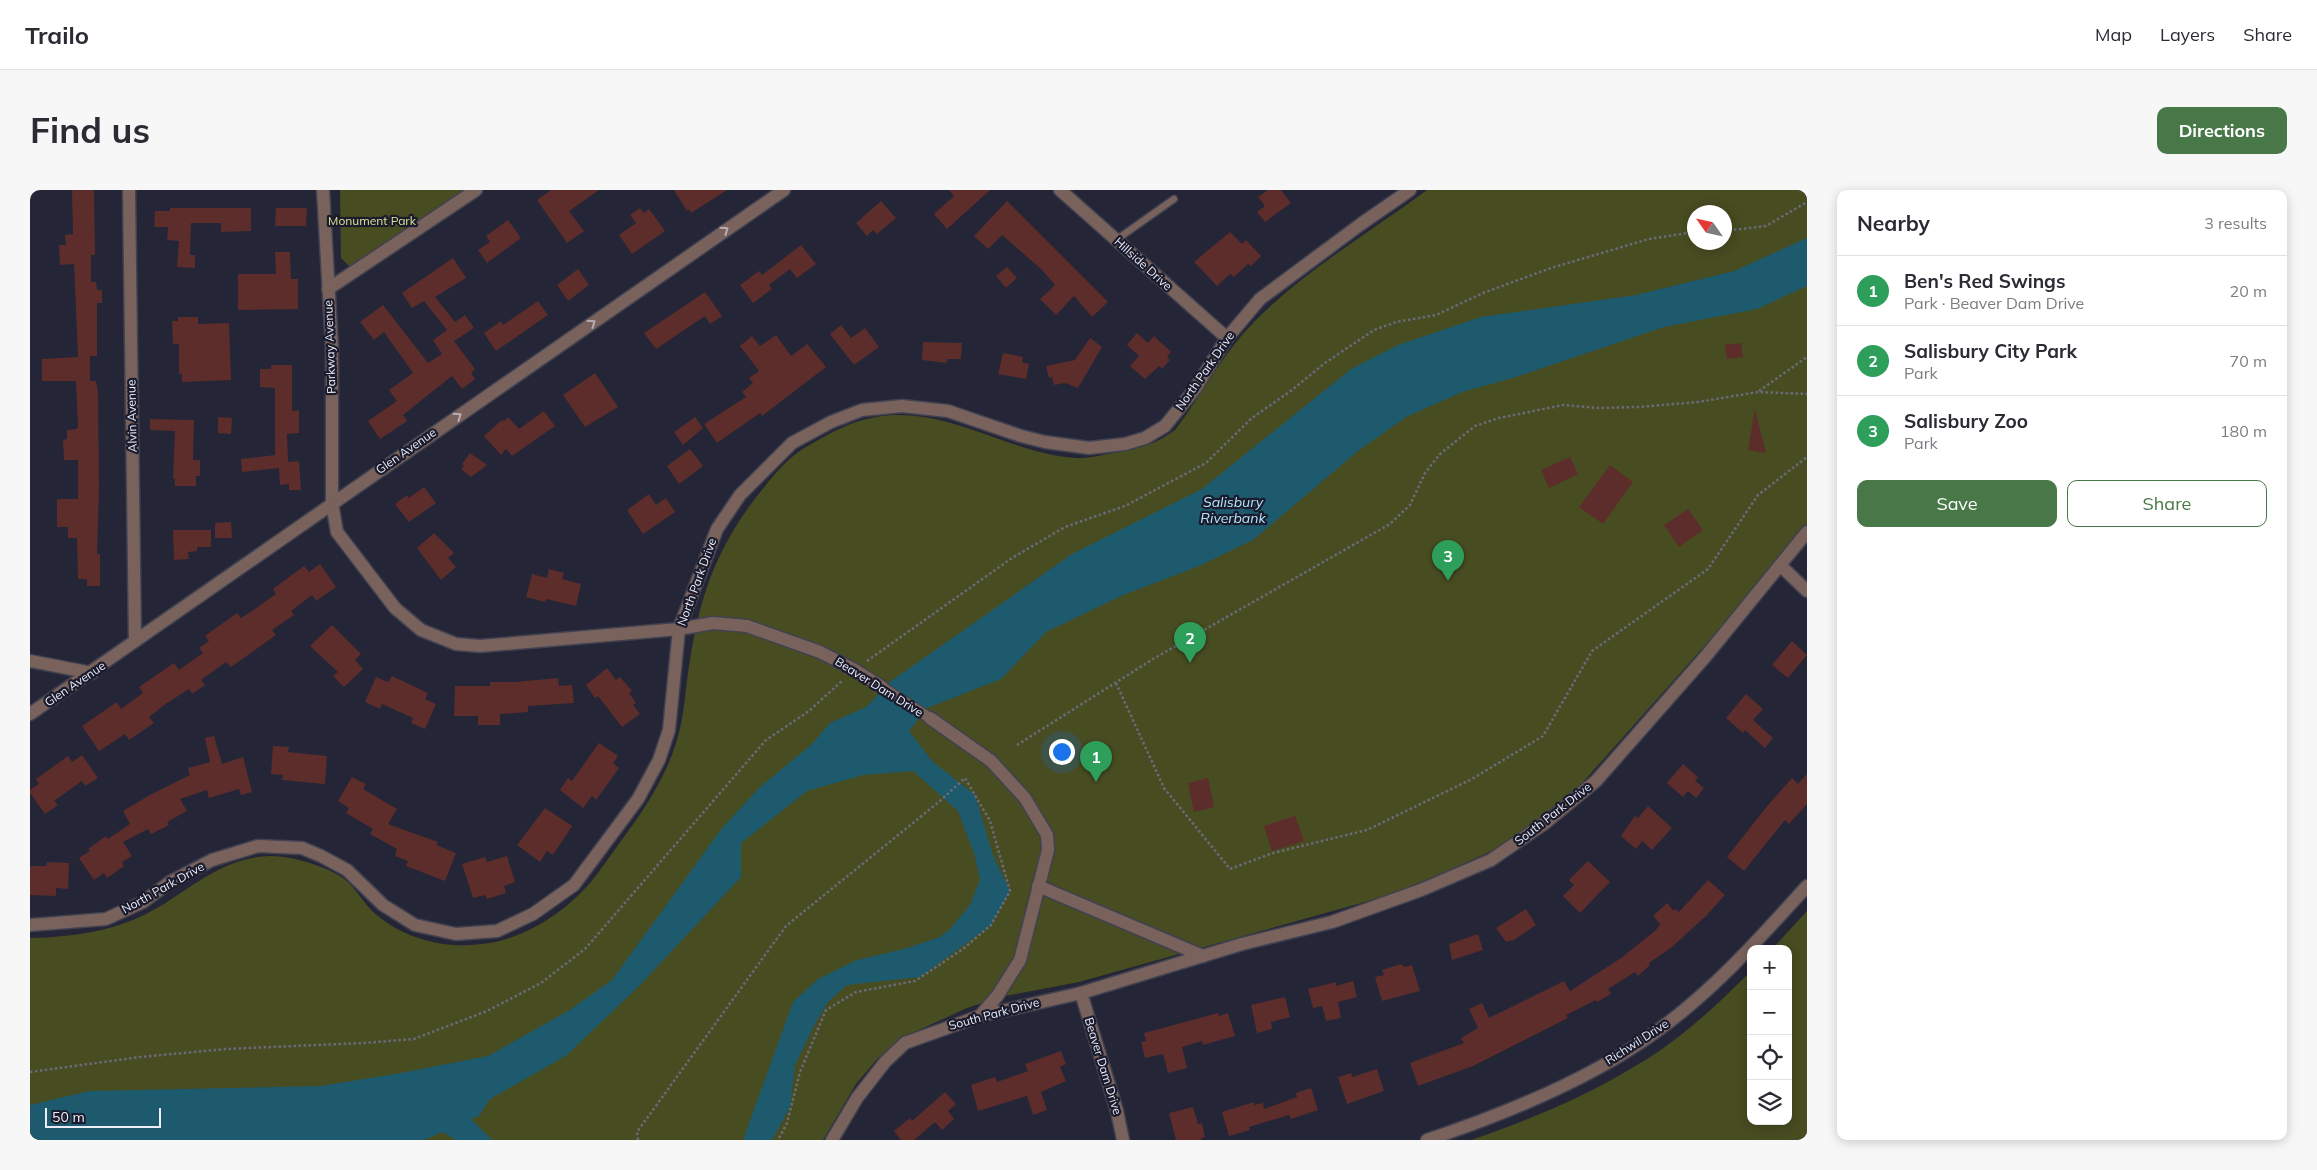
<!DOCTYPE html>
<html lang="en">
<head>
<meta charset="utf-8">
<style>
  body { margin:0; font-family:Mulish,sans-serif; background:#f7f7f7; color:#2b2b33 }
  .controls { position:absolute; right:15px; bottom:15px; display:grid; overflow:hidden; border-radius:10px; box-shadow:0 2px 12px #0003 }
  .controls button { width:45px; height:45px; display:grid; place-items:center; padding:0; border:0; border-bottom:1px solid #e1e1e2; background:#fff; color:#2b2b33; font:25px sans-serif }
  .compass { position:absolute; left:1657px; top:15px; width:45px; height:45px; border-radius:50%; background:#fff; box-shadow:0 2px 12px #0003; rotate:304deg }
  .scale { position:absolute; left:15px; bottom:12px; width:116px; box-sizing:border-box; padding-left:5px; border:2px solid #ecedf9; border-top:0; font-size:14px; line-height:18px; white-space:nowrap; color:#ecedf9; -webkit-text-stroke:4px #1a1b2c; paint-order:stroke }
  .you { position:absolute; left:1031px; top:561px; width:18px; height:18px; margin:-12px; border:4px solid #fff; border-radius:50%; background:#1a73e8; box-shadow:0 0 0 8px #1a73e833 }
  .badge { display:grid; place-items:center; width:32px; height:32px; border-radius:50%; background:#487748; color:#fff; font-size:16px; font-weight:700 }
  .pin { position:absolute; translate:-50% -41px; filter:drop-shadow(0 1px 2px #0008) }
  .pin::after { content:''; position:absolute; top:26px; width:18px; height:15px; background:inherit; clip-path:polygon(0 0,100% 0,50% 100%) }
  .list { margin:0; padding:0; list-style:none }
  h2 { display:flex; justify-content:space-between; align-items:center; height:65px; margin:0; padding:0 20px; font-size:21px }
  h2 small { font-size:16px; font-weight:400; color:#7c7c81 }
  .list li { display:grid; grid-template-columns:32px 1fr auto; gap:15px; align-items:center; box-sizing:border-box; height:70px; padding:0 20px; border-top:1px solid #e1e1e2 }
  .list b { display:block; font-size:19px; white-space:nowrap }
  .list p { margin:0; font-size:16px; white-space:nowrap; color:#7c7c81 }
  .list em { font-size:16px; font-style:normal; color:#7c7c81 }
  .actions { display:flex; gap:10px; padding:15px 20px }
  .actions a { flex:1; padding:11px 0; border:1px solid #487748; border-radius:10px; text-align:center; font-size:18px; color:#487748 }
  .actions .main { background:#487748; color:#fff }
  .icon { flex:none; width:28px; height:28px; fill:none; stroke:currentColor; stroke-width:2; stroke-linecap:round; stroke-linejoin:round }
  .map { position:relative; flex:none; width:1777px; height:950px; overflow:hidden; border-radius:10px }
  header { display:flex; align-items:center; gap:30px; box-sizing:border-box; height:70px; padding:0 25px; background:#fff; border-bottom:1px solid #e1e1e2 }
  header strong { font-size:24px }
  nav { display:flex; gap:28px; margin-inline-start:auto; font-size:18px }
  .intro { display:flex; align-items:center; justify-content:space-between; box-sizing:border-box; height:120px; padding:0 30px }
  h1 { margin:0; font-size:35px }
  .button { padding:12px 22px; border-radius:10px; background:#487748; color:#fff; font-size:18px; font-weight:700 }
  main { display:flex; gap:30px; padding:0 30px }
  aside { flex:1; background:#fff; border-radius:10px; box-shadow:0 2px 12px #0003 }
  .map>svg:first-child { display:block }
  .green { fill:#484c21; fill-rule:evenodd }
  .water { fill:#1d5a6e }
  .building { fill:#5c2d2b }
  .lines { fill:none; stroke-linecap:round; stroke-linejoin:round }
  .service-casing { stroke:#404151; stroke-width:9 }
  .pedestrian-casing { stroke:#404151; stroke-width:12 }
  .minor-casing { stroke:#404151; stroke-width:15 }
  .tertiary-casing { stroke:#404151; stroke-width:15 }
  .path { stroke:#6a6b7a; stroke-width:2.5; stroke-dasharray:2.5 2.5; stroke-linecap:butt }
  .service { stroke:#78625b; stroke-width:6 }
  .pedestrian { stroke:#78625b; stroke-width:10 }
  .minor { stroke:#78625b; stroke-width:12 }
  .tertiary { stroke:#78625b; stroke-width:12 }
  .oneway { stroke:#b8aeb2 }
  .labels { text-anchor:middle; stroke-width:4.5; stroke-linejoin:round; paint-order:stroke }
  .park-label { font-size:12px; fill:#dbe395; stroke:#1a1b2c }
  .street-label { font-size:12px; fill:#ecedf9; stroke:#1a1b2c }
  .water-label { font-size:14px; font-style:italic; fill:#b4e7fb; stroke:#1a1b2c }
</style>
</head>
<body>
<header>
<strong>Trailo</strong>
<nav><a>Map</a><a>Layers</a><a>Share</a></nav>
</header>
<div class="intro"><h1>Find us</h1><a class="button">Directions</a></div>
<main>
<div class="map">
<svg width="1777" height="950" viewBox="0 0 1777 950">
  <rect width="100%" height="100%" fill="#242536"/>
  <g class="green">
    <polygon points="310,0 441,0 320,77 311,68"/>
    <path d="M1397,0H1777V334L1718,407L1554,591L1530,614L1491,644L1459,662L1416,682L1353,707L1049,792L970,807L937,818L874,847L848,868L826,894L793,950H0V748C41,747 81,742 118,723C158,702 191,667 240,666C263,666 301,677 318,692C329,703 336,717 348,726C373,747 409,757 440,755C485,754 529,728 559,694C570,681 580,666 591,651C613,621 635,589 646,553C655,526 655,498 660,470C670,407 685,362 724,310C740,290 754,270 776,257C798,244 821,231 846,227C916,215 977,263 1045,268C1057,269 1071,265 1083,263C1106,260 1127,254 1146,239C1172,204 1193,163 1224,132C1275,80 1339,43 1397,0ZM1664,22H1694V52H1664Z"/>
    <path d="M1777,721V950H1441C1499,930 1555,907 1607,875C1650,850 1686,816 1721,781V931H1758V759H1742Z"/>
  </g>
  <polygon class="water" points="1777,48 1777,96 1727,119 1634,137 1483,188 1432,202 1376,227 1328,261 1223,350 1169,376 1091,406 1016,442 971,489 897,518 879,541 902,571 945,605 963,665 980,701 961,735 890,787 817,795 798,812 786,832 765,875 760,917 742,950 713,950 763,812 788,789 827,770 874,759 910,747 920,739 940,715 950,690 945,666 928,621 883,581 833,585 777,601 711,653 711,687 611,794 537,865 460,909 449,926 441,929 462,950 425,950 413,942 394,950 0,950 0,915 59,901 290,896 371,883 458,866 538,821 582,790 692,638 730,597 782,554 800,533 836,517 861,491 1042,364 1172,299 1321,179 1368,155 1451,127 1606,105 1704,81"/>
  <g class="building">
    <polygon points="42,0 64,0 65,65 61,65 61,92 66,92 67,100 72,100 72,113 67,113 67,166 60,166 60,191 66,191 68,201 69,297 67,364 70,364 70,396 57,396 57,389 48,389 47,348 38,348 38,337 27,337 27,309 48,309 48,270 34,270 33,250 37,249 37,240 46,239 48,237 46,191 12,191 12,169 48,167 44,74 30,75 29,55 36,55 35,45 43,44"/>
    <polygon points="521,0 569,0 539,21 554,41 537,53 507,10"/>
    <polygon points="644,0 697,0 661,23 659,19 657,21"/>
    <polygon points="919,0 960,0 917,39 904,24 924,6"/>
    <polygon points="1238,0 1251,0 1261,13 1235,32 1227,22 1235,16 1228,7"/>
    <polygon points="851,11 866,28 847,44 843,40 837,46 826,33"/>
    <polygon points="977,11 1078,112 1062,127 1044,106 1026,125 1010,109 1025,95 1012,80 972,45 958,59 944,46"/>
    <polygon points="140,18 221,18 221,41 191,42 191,33 161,33 160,65 165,65 165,78 147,77 149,51 137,50 138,37 124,37 125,21 140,21"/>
    <polygon points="246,18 277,18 276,36 245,36"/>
    <polygon points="610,18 614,23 619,19 635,41 602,64 589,45 606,33 600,25"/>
    <polygon points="478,30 491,48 457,73 448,60 460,52 456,46"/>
    <polygon points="1200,42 1212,54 1216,50 1231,66 1221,76 1218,74 1204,87 1200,84 1187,96 1164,72"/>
    <polygon points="771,55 786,74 767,88 760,79 739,95 742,99 723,113 710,95 729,81 732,85"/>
    <polygon points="245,62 260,62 261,89 268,89 268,119 208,120 208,84 246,84"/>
    <polygon points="423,68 436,88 405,107 425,132 435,125 444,138 424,151 445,179 441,183 445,189 432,199 422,186 373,225 377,231 350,249 338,231 367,211 359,200 383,183 354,142 344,150 330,132 353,115 398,173 412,164 403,150 417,140 394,111 382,118 372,103"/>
    <polygon points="977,77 987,88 976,98 966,86"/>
    <polygon points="548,79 559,95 538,111 527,95"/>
    <polygon points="675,102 692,126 680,134 675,126 626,159 614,143"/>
    <polygon points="508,111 518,125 466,161 454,143 471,131 473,135"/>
    <polygon points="148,127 168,127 168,134 199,133 201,190 152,192 152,184 149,184 149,154 143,154 142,131 148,131"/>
    <polygon points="811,135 821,148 835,138 849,157 824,175 800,144"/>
    <polygon points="1107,143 1118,153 1124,146 1141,162 1137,167 1140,170 1132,179 1129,176 1115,189 1100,176 1109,166 1097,155"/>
    <polygon points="746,145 761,166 777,154 796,177 732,226 730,223 687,253 674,234 716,207 712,202 723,193 719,188 729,181 710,156 722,146 730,156"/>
    <polygon points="1060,148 1072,157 1048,198 1035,193 1024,195 1022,187 1019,188 1016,176 1045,170"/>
    <polygon points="893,152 932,153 931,169 917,169 917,173 892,170"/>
    <polygon points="1711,153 1713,167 1697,169 1695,155"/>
    <polygon points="973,163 993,167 992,172 999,174 996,189 968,184"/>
    <polygon points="241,175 262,175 262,221 269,220 269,243 257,244 258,272 269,271 271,300 259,300 259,294 250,295 249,278 212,282 211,269 245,265 245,198 230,197 230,179 241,179"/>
    <polygon points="565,183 588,217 555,237 533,205"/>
    <polygon points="1725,219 1736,263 1718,260"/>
    <polygon points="514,221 525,236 482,266 476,259 471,265 454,246 472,230 474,231 478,227 489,239"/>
    <polygon points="188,227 202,228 201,244 188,243"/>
    <polygon points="665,227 673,238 653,255 644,242"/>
    <polygon points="120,229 164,230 163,270 170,270 170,286 166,286 166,296 145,296 145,289 143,289 145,241 120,240"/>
    <polygon points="660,259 673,276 649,294 637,276"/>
    <polygon points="440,263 457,275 441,287 431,279 434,276 432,274"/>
    <polygon points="1540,267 1548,284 1519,298 1511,280"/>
    <polygon points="1580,275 1603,292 1573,334 1549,317"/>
    <polygon points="394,297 406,313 379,332 365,314 377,305 379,308"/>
    <polygon points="619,304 626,315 636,308 645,322 613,344 597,320"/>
    <polygon points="1658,319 1673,340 1649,357 1634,335"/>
    <polygon points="201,332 202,348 185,348 185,333"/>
    <polygon points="143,340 181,340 181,357 167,357 167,361 158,362 159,369 144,370"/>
    <polygon points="404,343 424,363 418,368 426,377 411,390 387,358"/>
    <polygon points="290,374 306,397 286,411 282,405 261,421 264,425 242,440 246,445 201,477 196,472 171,490 175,495 162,504 159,499 134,515 119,527 124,533 99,550 95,544 69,561 52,536 87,512 91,519 113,503 109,497 144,473 149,480 173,463 169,458 179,451 175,446 207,423 211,428 222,421 246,404 243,399 274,376 279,382"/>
    <polygon points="519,379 534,383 532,389 551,394 546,416 516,409 515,412 496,407 502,384 517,388"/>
    <polygon points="302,435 331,464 325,470 333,479 314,497 303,486 308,482 280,456"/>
    <polygon points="1762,451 1777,465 1758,488 1742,475"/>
    <polygon points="577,478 586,490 590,487 602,501 599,503 606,513 603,515 610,524 592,537 568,506 565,508 556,495"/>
    <polygon points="362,486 398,503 395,509 406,514 395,539 381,533 383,528 352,514 350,519 335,512 346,487 358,492"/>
    <polygon points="528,488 529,496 542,495 544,513 498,516 498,522 470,524 470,535 448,535 448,526 424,526 425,496 460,496 460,492 485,492"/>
    <polygon points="1716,504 1733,519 1723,530 1743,548 1735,558 1715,540 1713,543 1696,528"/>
    <polygon points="184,546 192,574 213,567 222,602 211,605 209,599 179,608 177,600 150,609 157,621 137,632 139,635 121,644 118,639 93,652 102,666 92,672 94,676 77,688 74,683 64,690 49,668 60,661 58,659 76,646 78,649 100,634 93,621 120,605 160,585 158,578 180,572 175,548"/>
    <polygon points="569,553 588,566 583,573 589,578 566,610 562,606 553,618 530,600 538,588 542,591"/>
    <polygon points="243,556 259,557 258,562 297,566 295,594 252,590 253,585 241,584"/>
    <polygon points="52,565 68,588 55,596 52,591 24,611 28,615 15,624 0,603 0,600 9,594 6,589 38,566 42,572"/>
    <polygon points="1653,574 1668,587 1665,591 1674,598 1666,608 1658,601 1653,607 1637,593"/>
    <polygon points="1777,584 1777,614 1759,634 1755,630 1714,681 1697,667 1738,615 1762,588 1768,594"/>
    <polygon points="322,587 336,594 333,599 367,619 358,634 408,652 406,655 426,663 415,691 376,676 378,671 365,666 367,659 340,644 343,639 316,623 319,618 308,611"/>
    <polygon points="1178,588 1184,617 1164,622 1158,593"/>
    <polygon points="1618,616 1642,638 1622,660 1612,651 1606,659 1591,646 1605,626 1608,628"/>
    <polygon points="515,618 542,636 523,665 517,661 510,672 487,655"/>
    <polygon points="1265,626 1274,651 1242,661 1234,636"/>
    <polygon points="477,666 485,692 474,696 476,703 457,709 455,705 443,708 432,674 455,667 457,672"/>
    <polygon points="1558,671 1580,692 1550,723 1533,706 1544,695 1539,690"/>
    <polygon points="17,672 39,673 38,699 26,698 26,706 0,705 0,676 16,676"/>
    <polygon points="1678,690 1695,705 1676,726 1642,757 1619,773 1620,775 1608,786 1605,782 1578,799 1581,804 1567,812 1566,810 1536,825 1538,828 1443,876 1388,896 1380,873 1434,853 1431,848 1448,838 1439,819 1452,813 1459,828 1534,791 1540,801 1591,768 1626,740 1630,734 1623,726 1637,713 1644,721 1646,719 1649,722"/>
    <polygon points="1496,719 1506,735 1484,750 1476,752 1466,738"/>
    <polygon points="1448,744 1453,760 1422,770 1419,754"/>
    <polygon points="1371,774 1375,777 1382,775 1390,801 1352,811 1345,787 1354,785 1352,780"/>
    <polygon points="1323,791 1327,807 1308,812 1311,828 1296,831 1292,816 1283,818 1278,799 1306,792 1306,796"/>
    <polygon points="1255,807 1260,827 1241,832 1242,839 1227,843 1221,815"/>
    <polygon points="1188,823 1189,826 1198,823 1205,846 1173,855 1172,851 1152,857 1157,878 1138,883 1133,864 1115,868 1111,852 1116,851 1114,843"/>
    <polygon points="1031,861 1036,874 1030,877 1036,891 1011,902 1017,920 1003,925 997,906 948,921 941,895 965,887 967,892 998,881 995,874"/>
    <polygon points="1347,879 1354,901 1317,914 1308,887 1321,883 1322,887"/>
    <polygon points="1281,898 1288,920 1261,929 1259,925 1219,937 1220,940 1199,946 1192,922 1224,912 1224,915 1233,913 1234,919 1267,907 1266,903"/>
    <polygon points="915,902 926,914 918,921 924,929 912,940 905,932 884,950 871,950 864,941 880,928 882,931"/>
    <polygon points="1163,917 1168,934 1172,933 1175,947 1171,948 1171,950 1146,950 1139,923"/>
  </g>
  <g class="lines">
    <g class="service-casing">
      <polyline id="service" points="1086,50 1144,9"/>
    </g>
    <g class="pedestrian-casing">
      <polyline id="pedestrian" points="852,497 900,528"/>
    </g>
    <g class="minor-casing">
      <g id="minor">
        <polyline points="99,0 105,451"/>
        <polyline points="293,0 302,158 302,313 307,342 365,418 391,440 426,454 450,456 649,439 683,433 717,436 790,462 825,480 852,497"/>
        <polyline points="1030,0 1197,148"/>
        <polyline points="298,99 446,0"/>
        <polyline points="1750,375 1777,401"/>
        <polyline points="0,471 62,483"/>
        <polyline points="0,524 754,0"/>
        <polyline points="900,528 961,571 995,608 1017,645 1018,660 990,770 968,805 950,826"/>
        <polyline points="1008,696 1173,766"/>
        <polyline points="0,735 76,729 113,712 140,692 182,670 228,656 272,658 291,666 317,680 353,715 385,735 426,744 467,741 503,724 544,695 608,609 629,570 639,540 649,439 687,339 710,305 762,253 801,232 832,220 872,216 918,221 991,246 1015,252 1059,258 1095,254 1115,248 1135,236 1165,199 1197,148 1230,109 1331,34 1380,0"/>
        <polyline points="1051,803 1087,921 1093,950"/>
        <path d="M1397,950C1472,925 1563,888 1627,841C1684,800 1730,748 1777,696"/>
      </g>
    </g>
    <g class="tertiary-casing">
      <polyline id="tertiary" points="802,950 827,908 855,872 875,853 950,826 1051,803 1212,754 1302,732 1391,700 1461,670 1515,633 1566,591 1676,466 1777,342"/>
    </g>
    <g class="path">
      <polyline points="1694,41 1736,36 1777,12"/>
      <polyline points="1729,201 1777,167"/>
      <polyline points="837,471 982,368 1035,337 1095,316 1176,273 1222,228 1262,200 1295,173 1344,140 1366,132 1406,125 1453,103 1521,78 1619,49 1664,42"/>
      <polyline points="1086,493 1134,598 1200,679 1243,663 1337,640 1442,589 1513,546 1562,461 1678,379 1728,305 1777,267"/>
      <polyline points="987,555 1123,469 1360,334 1380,315 1395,283 1410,264 1445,236 1469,228 1533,215 1569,218 1609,217 1668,212 1728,202 1777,204"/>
      <polyline points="0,882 110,867 196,859 333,853 384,849 457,821 511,793 555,759 736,550 779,521 813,490"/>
      <polyline points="608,950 607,942 756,736 910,611 935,588 960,631 980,701 961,735 933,759 885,791 826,802 796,820 770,882 757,933 748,950"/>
    </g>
    <use href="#service" class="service"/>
    <use href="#pedestrian" class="pedestrian"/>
    <use href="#minor" class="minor"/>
    <use href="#tertiary" class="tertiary"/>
  </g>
  <defs><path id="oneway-chevron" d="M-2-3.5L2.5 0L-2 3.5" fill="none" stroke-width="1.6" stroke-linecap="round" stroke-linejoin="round" transform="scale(1.25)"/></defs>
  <g class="oneway">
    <use href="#oneway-chevron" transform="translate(695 40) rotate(-35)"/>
    <use href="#oneway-chevron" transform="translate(562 133) rotate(-35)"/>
    <use href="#oneway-chevron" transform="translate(428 226) rotate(-35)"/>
  </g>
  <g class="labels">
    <g class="park-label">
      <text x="342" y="35">Monument Park</text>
    </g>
    <g class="street-label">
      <text transform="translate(1113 74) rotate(42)" y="4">Hillside Drive</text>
      <text transform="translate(300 157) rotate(-92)" y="4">Parkway Avenue</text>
      <text transform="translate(1175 181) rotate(-55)" y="4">North Park Drive</text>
      <text transform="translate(102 226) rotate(-91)" y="4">Alvin Avenue</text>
      <text transform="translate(376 261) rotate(-35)" y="4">Glen Avenue</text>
      <text transform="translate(667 392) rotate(-70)" y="4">North Park Drive</text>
      <text transform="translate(45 494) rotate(-34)" y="4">Glen Avenue</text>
      <text transform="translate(849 497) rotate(32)" y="4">Beaver Dam Drive</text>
      <text transform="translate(1523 624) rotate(-38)" y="4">South Park Drive</text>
      <text transform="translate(133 698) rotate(-29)" y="4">North Park Drive</text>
      <text transform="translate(964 824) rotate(-15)" y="4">South Park Drive</text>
      <text transform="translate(1607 852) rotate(-33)" y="4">Richwil Drive</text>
      <text transform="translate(1073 876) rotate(73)" y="4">Beaver Dam Drive</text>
    </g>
    <g class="water-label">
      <text x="1203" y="317">Salisbury<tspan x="1203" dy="16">Riverbank</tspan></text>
    </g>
  </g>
</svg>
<div class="controls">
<button>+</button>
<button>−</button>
<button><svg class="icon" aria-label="locate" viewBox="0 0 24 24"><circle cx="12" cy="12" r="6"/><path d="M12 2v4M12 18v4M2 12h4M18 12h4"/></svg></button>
<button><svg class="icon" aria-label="layers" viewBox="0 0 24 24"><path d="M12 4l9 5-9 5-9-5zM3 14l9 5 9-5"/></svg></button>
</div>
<svg class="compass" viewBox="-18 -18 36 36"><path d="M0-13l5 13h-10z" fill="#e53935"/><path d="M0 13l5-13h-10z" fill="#7c7c81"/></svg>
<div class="scale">50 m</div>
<div class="you"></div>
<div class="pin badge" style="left:1066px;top:592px;background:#2e9e5b">1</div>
<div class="pin badge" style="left:1160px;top:473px;background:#2e9e5b">2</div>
<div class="pin badge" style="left:1418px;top:391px;background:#2e9e5b">3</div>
</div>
<aside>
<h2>Nearby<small>3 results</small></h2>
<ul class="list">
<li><span class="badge" style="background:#2e9e5b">1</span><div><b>Ben's Red Swings</b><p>Park · Beaver Dam Drive</p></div><em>20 m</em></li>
<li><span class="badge" style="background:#2e9e5b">2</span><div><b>Salisbury City Park</b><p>Park</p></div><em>70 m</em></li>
<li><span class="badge" style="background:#2e9e5b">3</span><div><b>Salisbury Zoo</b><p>Park</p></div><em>180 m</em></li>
</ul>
<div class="actions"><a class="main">Save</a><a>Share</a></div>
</aside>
</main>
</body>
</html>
